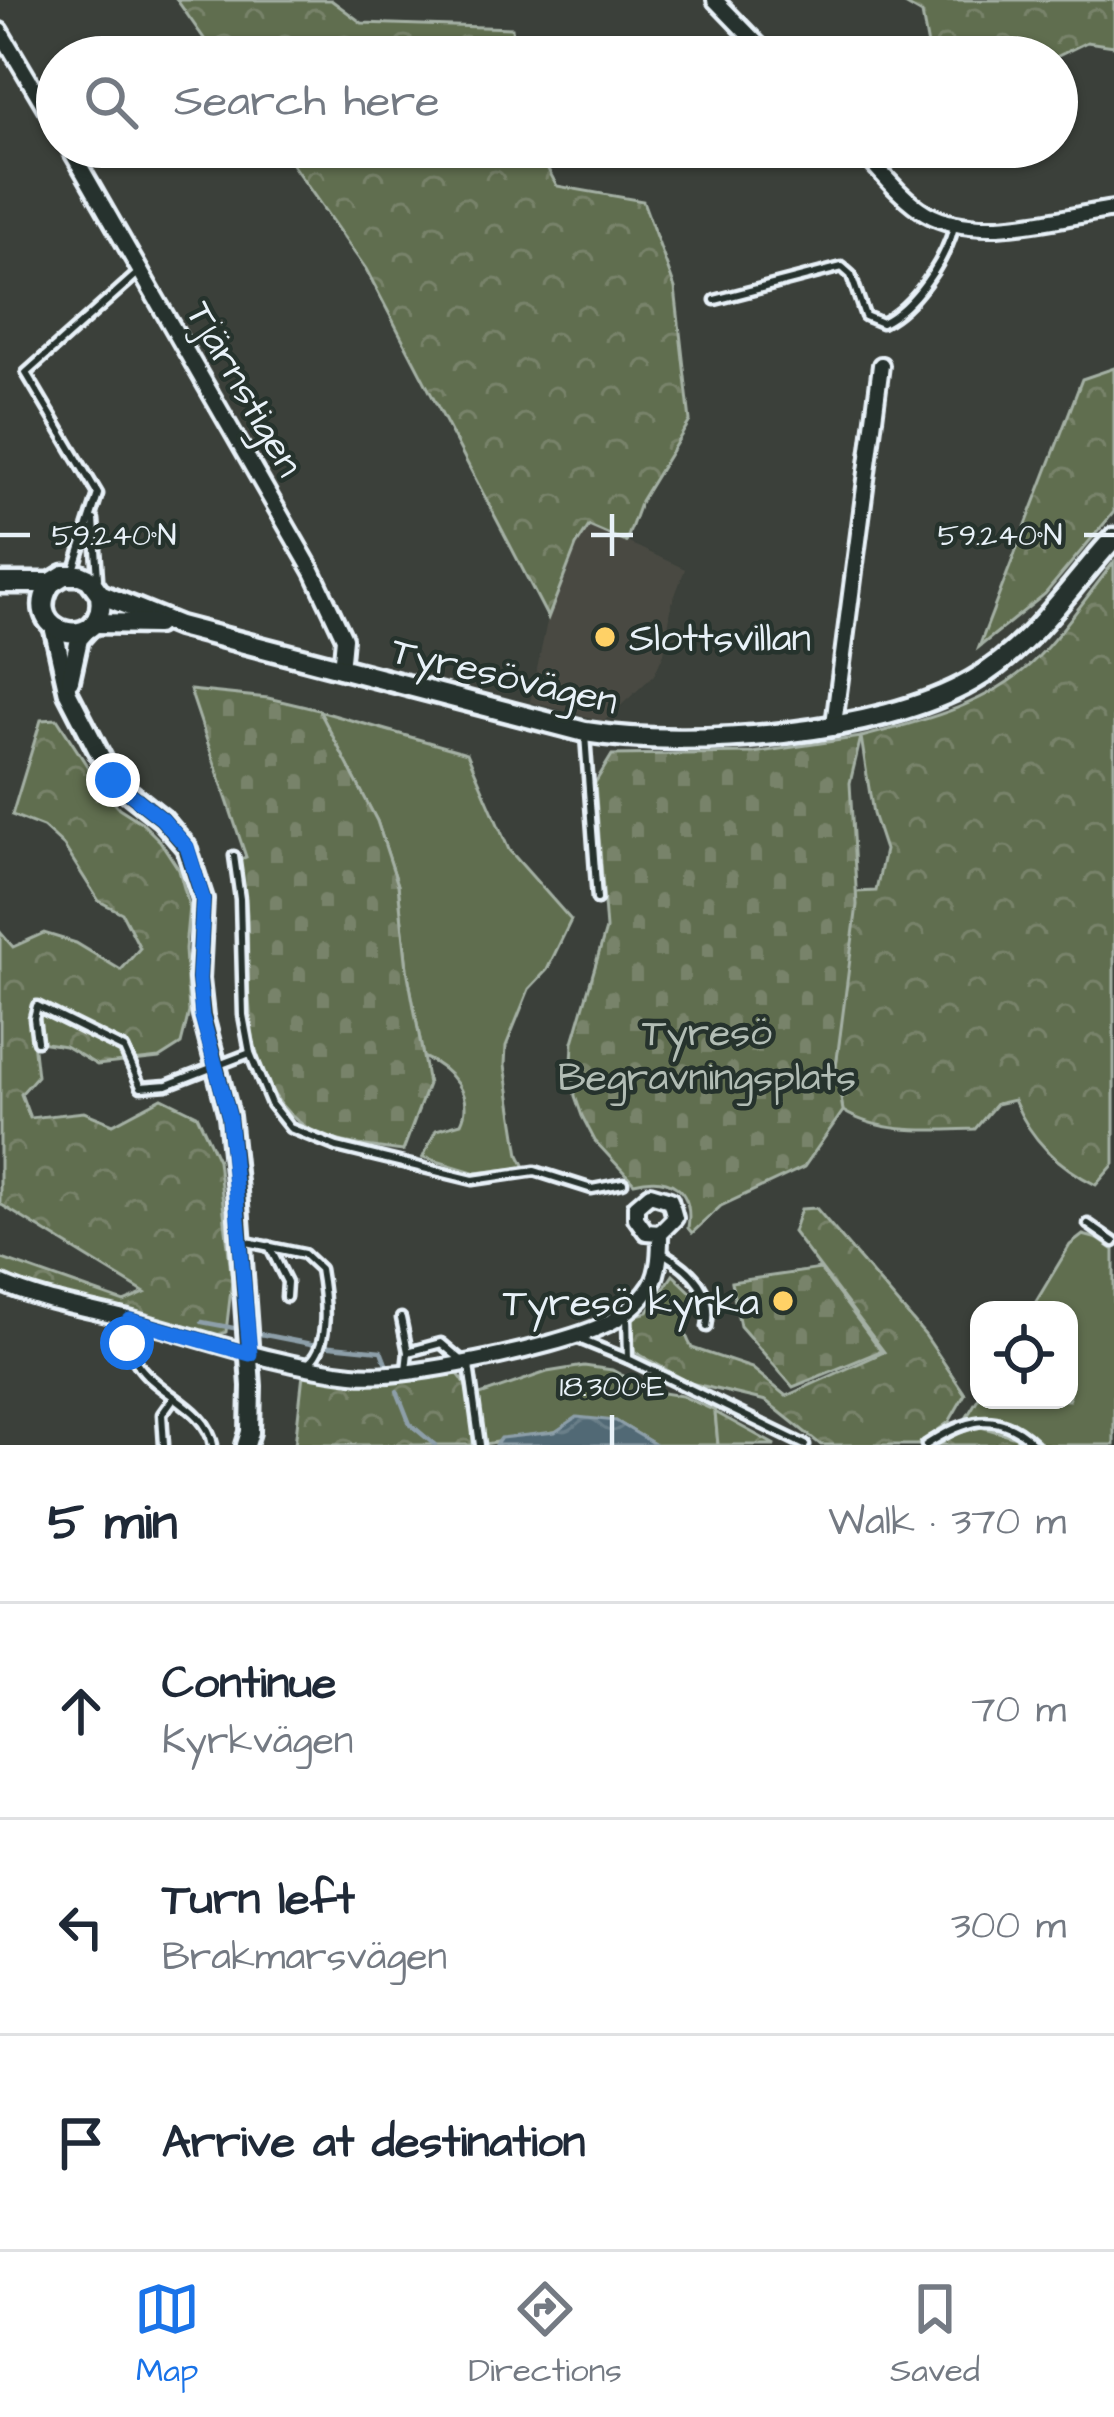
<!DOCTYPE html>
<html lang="en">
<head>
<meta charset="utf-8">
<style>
  body { margin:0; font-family:"Architects Daughter",sans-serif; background:#f6f6f7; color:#1f2937 }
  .controls { position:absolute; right:36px; bottom:36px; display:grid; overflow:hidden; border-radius:24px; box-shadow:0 3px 9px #0004 }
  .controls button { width:108px; height:108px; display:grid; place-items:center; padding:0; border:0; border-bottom:3px solid #e0e1e3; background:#fff; color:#1f2937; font:60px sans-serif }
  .stop { position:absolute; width:36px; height:36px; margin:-27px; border:9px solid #1a73e8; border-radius:50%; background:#fff }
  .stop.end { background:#1a73e8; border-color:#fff; box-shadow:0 3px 12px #0008 }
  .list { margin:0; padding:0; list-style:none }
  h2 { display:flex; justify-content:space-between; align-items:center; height:156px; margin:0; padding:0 48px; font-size:51px }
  h2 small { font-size:39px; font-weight:400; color:#747a83 }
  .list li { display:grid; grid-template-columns:78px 1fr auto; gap:36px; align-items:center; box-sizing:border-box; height:216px; padding:0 48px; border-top:3px solid #e0e1e3 }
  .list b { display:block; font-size:45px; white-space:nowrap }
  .list p { margin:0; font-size:39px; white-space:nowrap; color:#747a83 }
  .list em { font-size:39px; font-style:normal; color:#747a83 }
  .icon { flex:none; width:66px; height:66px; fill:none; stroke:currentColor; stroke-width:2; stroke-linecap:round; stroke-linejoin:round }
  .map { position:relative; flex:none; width:1114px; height:1445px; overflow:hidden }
  .search { position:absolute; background:#fff; box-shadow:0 3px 9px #0004; left:36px; right:36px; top:36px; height:132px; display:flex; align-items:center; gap:30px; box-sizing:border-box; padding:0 42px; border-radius:66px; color:#747a83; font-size:45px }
  .sheet { height:804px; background:#fff }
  nav { display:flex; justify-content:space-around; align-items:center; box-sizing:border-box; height:168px; border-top:3px solid #e0e1e3; background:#fff; font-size:33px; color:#747a83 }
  nav a { display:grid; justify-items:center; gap:6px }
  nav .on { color:#1a73e8 }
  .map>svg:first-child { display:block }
  .built { fill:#4a4a43 }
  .green { fill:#616e50; stroke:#a4b0a4; stroke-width:3 }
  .forest { fill:url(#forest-crowns); stroke:#a4b0a4; stroke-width:3 }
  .cemetery { fill:url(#cemetery-stones); stroke:#a4b0a4; stroke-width:3 }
  .water { fill:url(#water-waves); stroke:#8d9fa9; stroke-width:3 }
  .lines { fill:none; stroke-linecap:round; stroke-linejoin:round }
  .stream { stroke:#8d9fa9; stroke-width:4.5 }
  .service-casing { stroke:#e8f1f8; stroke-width:15 }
  .minor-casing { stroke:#e8f1f8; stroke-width:22 }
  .tertiary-casing { stroke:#e8f1f8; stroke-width:26 }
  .secondary-casing { stroke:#e8f1f8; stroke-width:27 }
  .service { stroke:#26332d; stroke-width:6 }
  .minor { stroke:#26332d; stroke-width:14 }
  .tertiary { stroke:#26332d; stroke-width:16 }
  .secondary { stroke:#26332d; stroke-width:18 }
  .route { stroke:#1a73e8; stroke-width:15 }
  .ticks { fill:none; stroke:#e8f1f8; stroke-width:4.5 }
  .poi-dot { fill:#ffd166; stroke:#26332d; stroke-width:4.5 }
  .labels { text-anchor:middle; stroke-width:9; stroke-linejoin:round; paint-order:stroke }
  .street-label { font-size:39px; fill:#e8f1f8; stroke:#26332d }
  .poi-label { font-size:39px; fill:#e8f1f8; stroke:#26332d; text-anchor:start }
  .park-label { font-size:39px; fill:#b2bdb5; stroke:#26332d }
  .ticks-label { font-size:30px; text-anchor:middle; fill:#e8f1f8; stroke:#26332d; stroke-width:9; stroke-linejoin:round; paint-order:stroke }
</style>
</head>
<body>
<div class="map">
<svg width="1114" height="1445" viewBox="0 0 1114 1445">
  <defs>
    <pattern id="forest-crowns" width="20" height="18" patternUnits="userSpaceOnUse" patternTransform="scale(3)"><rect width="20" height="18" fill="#616e50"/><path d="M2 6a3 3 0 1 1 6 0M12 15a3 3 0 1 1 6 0" fill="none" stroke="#78836a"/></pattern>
    <pattern id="cemetery-stones" width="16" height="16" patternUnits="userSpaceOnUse" patternTransform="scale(3)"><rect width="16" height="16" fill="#616e50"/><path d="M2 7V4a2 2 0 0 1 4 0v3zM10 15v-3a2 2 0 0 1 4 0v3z" fill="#78836a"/></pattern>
    <pattern id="water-waves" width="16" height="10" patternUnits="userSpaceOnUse" patternTransform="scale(3)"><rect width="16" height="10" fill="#516975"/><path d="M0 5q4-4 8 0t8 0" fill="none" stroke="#6a7f89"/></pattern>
  </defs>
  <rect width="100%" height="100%" fill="#3b403a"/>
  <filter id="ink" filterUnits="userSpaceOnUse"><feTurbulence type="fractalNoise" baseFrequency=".00833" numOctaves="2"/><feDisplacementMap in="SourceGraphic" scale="24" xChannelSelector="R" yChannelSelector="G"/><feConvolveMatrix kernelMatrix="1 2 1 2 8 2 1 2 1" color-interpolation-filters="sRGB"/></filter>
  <g filter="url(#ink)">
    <polygon class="built" points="590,525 685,569 672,603 664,653 654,675 604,721 530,702 547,622 576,546"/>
    <g class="green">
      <path d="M319,711L467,753L509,850L571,920L547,970L529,989L506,1046L505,1065L519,1155L525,1167L476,1173L423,1157L436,1130L461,1123C475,1095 449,1068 423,1057L407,969L398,885L377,821Z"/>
      <path d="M1083,1235L1098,1239L1114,1250V1445H1037C1015,1421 996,1420 965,1420L979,1397L1069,1400V1310H1031L1070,1245Z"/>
      <polygon points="584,1366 612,1370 651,1391 682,1396 715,1411 718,1445 656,1445 616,1421 480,1445 477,1396 547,1372"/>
    </g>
    <g class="forest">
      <polygon points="177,0 331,0 362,23 512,28 515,57 217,57"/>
      <polygon points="898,0 1114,0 1114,46 1087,42 1056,57 930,57 922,14"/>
      <polygon points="280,147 536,147 557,186 643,201 675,288 690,421 641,501 626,542 589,526 576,546 548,618 366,269"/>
      <polygon points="1114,368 1114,512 1045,594 979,647 1082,379"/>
      <path d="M1114,562V1164L1096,1185C1058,1166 1031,1140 1014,1100L996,1104L975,1129C932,1130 882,1135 843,1111L836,1067L856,892L876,891L885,850L873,814L861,737C923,721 992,704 1038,657C1066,628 1089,593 1114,562Z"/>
      <polygon points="57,719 102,789 119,808 141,822 160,841 179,870 189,906 185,949 189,1012 181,1044 159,1058 97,1065 65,1046 33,1041 37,1076 21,1094 30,1118 84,1112 113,1124 162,1098 197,1115 218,1160 232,1281 226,1332 217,1336 46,1296 0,1278 0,1258 124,1302 145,1293 0,1204 0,932 13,947 44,933 76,943 121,970 140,948 122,913 99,901 64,846 43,827 12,815 41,720"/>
      <path d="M816,1208L925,1335L965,1394L949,1422L918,1445H821L766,1401L690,1383L635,1352L631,1336L633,1316L648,1312L673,1275L697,1298C682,1318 680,1327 692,1348L752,1368L786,1396L884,1352L793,1232L801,1209Z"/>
      <path d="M303,1374L369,1384L458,1374C475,1392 472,1422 473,1445H295Z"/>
      <polygon points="715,1412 775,1445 718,1445"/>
      <polygon points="981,1427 1016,1437 1024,1445 940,1445 951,1435"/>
    </g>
    <g class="cemetery">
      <path d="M190,690L268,698L319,710L377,821L398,885L407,969L428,1084L403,1151C370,1146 335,1145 306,1127C238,1084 250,982 247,914C246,896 241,878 239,860L246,857Z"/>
      <path d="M861,737L850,783L857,905L836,1067L843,1111L804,1167L721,1206L692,1233L688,1228C694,1188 669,1174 634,1183L595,1141L582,1116L575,1096L572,1064L573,1042L606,929L595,783L612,755L753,753Z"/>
      <polygon points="820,1269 881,1351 793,1387 740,1326 731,1282"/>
    </g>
    <polygon class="water" points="577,1417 616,1421 656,1445 496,1445 501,1438 555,1432"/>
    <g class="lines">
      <g class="stream">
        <polyline points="202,1322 244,1330"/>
        <polyline points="255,1333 311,1344 381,1351 386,1364"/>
        <polyline points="397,1391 410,1424 435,1445"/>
      </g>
      <g class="service-casing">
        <g id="service">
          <path d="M715,300L842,267L851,275L865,316L882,323C914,307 945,261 954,227"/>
          <polyline points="94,520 98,578"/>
          <polyline points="74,570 98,494 26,373 138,273"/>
          <polyline points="585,735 597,899"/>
          <polyline points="234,856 240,899 243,1015 250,1053 271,1104 290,1128 337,1147 473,1180 535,1171 592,1189 623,1183"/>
          <polyline points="37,1041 34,1018 37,1006 124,1049 141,1087 167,1085 250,1053"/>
          <polyline points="1088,1224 1114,1242"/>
          <path d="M242,1241L304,1254L320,1269C325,1298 331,1343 309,1363"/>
          <polyline points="269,1246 287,1282 286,1297"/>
          <path d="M663,1253C692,1270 714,1292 707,1327"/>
          <polyline points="627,1315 628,1359"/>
          <polyline points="401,1318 408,1352"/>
          <path d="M129,1323C120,1390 205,1394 213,1445"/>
          <polyline points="576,1338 628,1359 805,1445"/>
          <polyline points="469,1365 480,1445"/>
          <polyline points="406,1370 408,1352 441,1343 460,1359"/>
          <polyline points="164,1445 162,1414 172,1400"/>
          <path d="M926,1445C965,1420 997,1407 1035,1445"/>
        </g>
      </g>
      <g class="minor-casing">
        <g id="minor">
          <polyline points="715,0 770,57"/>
          <polyline points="0,31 57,127"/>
          <polyline points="69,147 313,572 344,638 341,670"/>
          <path d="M858,147C879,169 900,198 926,213C979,243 1058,217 1114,209"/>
          <polyline points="834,724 881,365"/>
          <path d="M0,1283C45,1303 92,1309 140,1322C210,1341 280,1366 352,1374C405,1380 552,1348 602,1326C620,1319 640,1303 651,1286C660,1271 660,1250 660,1233L675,1218L670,1200L650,1194L636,1206V1218L646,1232L660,1233"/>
        </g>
      </g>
      <g class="tertiary-casing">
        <g id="tertiary">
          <polyline points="53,626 68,693 113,780 162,819 186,847 203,899 199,979 203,1016 229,1116 237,1191 251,1386 250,1432 246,1445"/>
          <polyline points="70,680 79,639 87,630"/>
        </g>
      </g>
      <g class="secondary-casing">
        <g id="secondary">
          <path d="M0,583H51L64,575H80L89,579L100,594L179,626L585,732C691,749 879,735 972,681C1032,647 1069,587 1114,538"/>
          <path d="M51,583C17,636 109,656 100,594"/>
          <polyline points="95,623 156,624"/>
        </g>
      </g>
      <use href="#service" class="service"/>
      <use href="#minor" class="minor"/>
      <use href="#tertiary" class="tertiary"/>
      <use href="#secondary" class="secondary"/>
    </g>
  </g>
  <g class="lines" filter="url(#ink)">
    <polyline class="route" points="113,780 162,819 187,847 203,899 199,979 202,1016 229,1116 250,1354 130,1320 127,1343"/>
  </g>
  <path class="ticks" d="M612,514V556M0,535H30M591,535H633M1084,535H1114M612,1415V1445"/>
  <g class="poi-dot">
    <circle cx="605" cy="637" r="12"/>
    <circle cx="783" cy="1301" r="12"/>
  </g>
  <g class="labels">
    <g class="street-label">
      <text transform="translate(246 388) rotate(60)" y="14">Tjärnstigen</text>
      <text transform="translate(505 674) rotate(13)" y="14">Tyresövägen</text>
    </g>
    <g class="poi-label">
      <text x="629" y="651">Slottsvillan</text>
      <text x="759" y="1315" text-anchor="end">Tyresö kyrka</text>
    </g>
    <g class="park-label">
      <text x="707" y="1045">Tyresö<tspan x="707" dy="45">Begravningsplats</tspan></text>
    </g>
  </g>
  <g class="ticks-label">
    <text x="114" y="545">59.240°N</text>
    <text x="1000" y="545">59.240°N</text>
    <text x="612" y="1396">18.300°E</text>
  </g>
</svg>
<div class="controls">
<button><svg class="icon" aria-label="locate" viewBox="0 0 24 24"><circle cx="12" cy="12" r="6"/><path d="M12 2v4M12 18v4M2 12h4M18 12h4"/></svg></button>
</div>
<div class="stop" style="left:127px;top:1343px"></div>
<div class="stop end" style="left:113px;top:780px"></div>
<div class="search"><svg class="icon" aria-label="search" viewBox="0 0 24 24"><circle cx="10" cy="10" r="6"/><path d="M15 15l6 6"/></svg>Search here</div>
</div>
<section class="sheet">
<h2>5 min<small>Walk · 370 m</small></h2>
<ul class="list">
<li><svg class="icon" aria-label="ahead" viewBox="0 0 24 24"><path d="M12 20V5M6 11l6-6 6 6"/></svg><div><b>Continue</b><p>Kyrkvägen</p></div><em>70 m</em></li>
<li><svg class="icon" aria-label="left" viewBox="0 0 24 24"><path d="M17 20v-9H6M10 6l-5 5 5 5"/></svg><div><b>Turn left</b><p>Brakmarsvägen</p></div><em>300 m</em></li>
<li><svg class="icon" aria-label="arrive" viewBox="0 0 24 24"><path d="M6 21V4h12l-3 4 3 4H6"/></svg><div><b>Arrive at destination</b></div></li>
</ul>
</section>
<nav>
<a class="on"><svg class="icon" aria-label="map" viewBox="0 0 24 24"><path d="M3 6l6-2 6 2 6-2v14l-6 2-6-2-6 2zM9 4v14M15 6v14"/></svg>Map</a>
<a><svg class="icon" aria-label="directions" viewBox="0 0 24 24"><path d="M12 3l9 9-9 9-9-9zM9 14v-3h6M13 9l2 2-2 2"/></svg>Directions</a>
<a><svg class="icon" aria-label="saved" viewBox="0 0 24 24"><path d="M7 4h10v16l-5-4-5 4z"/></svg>Saved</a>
</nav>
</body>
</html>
